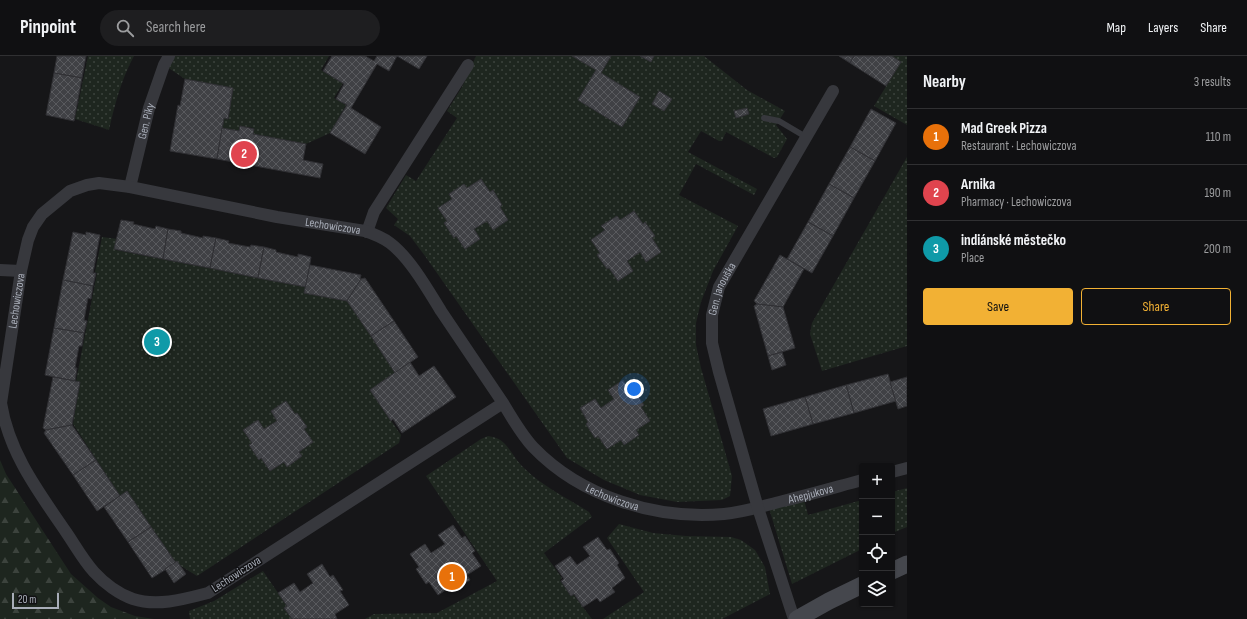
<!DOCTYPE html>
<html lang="en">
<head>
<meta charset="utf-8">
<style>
  body { margin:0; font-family:"Sofia Sans Condensed",sans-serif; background:#1e1e20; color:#f1f3f6 }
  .controls { position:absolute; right:12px; bottom:12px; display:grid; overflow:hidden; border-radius:4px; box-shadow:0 1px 3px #0004 }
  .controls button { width:36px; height:36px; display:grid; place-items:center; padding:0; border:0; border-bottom:1px solid #303032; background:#101012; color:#f1f3f6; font:20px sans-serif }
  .scale { position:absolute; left:12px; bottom:10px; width:47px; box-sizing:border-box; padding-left:4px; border:2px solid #a8adb8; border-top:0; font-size:11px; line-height:14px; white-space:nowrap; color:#a8adb8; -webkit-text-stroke:3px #111113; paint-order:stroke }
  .you { position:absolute; left:634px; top:333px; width:14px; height:14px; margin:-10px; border:3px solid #fff; border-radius:50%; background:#1a73e8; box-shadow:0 0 0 6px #1a73e833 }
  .badge { display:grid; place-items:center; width:26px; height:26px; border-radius:50%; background:#f2b134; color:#fff; font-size:13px; font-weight:700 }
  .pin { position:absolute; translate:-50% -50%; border:2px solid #fff; box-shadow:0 1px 4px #0006 }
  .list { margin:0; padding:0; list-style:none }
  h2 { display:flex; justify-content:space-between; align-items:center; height:52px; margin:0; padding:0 16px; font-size:17px }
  h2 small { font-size:13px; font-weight:400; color:#9c9d9f }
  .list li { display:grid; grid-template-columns:26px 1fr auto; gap:12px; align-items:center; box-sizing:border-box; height:56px; padding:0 16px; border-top:1px solid #303032 }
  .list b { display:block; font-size:15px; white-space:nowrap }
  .list p { margin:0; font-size:13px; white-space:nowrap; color:#9c9d9f }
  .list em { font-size:13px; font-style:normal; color:#9c9d9f }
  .actions { display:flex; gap:8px; padding:12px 16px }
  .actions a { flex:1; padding:9px 0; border:1px solid #f2b134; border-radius:4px; text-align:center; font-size:14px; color:#f2b134 }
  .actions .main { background:#f2b134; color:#111 }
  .icon { flex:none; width:22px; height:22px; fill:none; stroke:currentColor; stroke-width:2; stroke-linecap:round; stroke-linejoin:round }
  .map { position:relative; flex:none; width:907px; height:563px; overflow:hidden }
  header { display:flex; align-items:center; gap:24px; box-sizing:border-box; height:56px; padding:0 20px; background:#101012; border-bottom:1px solid #303032 }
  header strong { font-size:19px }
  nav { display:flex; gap:22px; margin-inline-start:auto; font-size:14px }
  .search { width:280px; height:36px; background:#1e1e20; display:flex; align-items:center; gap:10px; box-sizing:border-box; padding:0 14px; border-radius:22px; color:#9c9d9f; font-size:15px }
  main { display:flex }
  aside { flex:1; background:#101012 }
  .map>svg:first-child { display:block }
  .grass { fill:url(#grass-dots) }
  .forest { fill:url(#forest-firs) }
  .building { fill:url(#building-cross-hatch); stroke:#303034 }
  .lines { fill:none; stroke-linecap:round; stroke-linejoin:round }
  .lane { stroke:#37383d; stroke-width:6 }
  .street { stroke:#37383d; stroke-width:12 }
  .secondary { stroke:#45474d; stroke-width:17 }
  .labels { text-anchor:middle; stroke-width:3; stroke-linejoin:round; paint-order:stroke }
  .street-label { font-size:12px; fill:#a8adb8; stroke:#111113 }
</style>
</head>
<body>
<header>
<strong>Pinpoint</strong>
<div class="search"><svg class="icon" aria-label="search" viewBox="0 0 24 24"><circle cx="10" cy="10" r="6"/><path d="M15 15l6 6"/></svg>Search here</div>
<nav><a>Map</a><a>Layers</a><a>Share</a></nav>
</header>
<main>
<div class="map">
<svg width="907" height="563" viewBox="0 0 907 563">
  <defs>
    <pattern id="grass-dots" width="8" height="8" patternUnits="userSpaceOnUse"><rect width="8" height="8" fill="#1e261f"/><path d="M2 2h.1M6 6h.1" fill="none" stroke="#3c433d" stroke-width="1.8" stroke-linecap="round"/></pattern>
    <pattern id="forest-firs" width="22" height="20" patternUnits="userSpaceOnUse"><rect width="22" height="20" fill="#1e261f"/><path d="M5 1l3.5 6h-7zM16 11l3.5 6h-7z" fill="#3c433d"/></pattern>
    <pattern id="building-cross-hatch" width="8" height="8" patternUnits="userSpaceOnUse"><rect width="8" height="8" fill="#404145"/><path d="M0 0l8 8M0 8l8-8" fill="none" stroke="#595a5e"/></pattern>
  </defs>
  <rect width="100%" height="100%" fill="#161618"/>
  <g class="grass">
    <path d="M88,0H134C121,24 115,48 109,74L75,63Z"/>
    <polygon points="169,0 329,0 321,14 343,27 334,42 346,49 330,77 306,88 253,78 254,72 240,70 239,75 222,72 224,62 228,63 233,32 185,23 164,9"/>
    <polygon points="476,0 704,0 747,34 785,55 776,69 787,83 777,101 774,102 726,76 722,85 719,85 701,75 688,96 757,133 754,139 696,108 679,139 738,170 713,215 701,246 696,267 696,289 701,312 732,420 730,440 722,444 677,446 640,439 604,424 567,402 425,200 410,180 394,169 398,163 386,152 406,119 416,125 457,62 447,55 462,31"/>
    <polygon points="892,0 907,0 907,69 874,50 901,6"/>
    <polygon points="907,101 907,290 822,315 810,278 812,267"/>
    <polygon points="102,181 118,183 116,194 306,231 348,245 396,316 370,334 401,379 399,387 197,520 176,507 127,436 120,440 73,368 80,326 76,325 97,217 95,216"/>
    <path d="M488,380C508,382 510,399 524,412C542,430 567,442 589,456L592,461L544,497L562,522L560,524L570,539L573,538L592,563H365L374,558L437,557L497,525L426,420L481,383Z"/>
    <polygon points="907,432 907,471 892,477 892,436"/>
    <polygon points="803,440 808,459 862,444 862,493 792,528 768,449"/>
    <polygon points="619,468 653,477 686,480 731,481 741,484 755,494 765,511 770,538 722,563 603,563 644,536 607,482"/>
    <polygon points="263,515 287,550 284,552 292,563 190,563 189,555 214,545"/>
  </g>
  <polygon class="forest" points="0,404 6,418 71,518 98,542 111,551 135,560 154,563 0,563"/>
  <g class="building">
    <polygon points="57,0 86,0 82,22 54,17"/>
    <polygon points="332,0 365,0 374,5 377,0 397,0 389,15 377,8 351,52 381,71 365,98 330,77 347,49 336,43 344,28 323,15"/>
    <polygon points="397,0 427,0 419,13"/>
    <polygon points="572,0 611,0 601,17 640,41 622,71 578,44 596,14"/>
    <polygon points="640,0 654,0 651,6"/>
    <polygon points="839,0 854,0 850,7"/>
    <polygon points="854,0 892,0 901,6 886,30 850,7"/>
    <polygon points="54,17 82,22 74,65 46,59"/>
    <polygon points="185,23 233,32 228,63 224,62 217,103 170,95 178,49 180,50"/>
    <polygon points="659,35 672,43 664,55 652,48"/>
    <polygon points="747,52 749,58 736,62 734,55"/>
    <polygon points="871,53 896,67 875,105 850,91"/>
    <polygon points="240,70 254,73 253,78 306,88 303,104 323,108 320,122 217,103 222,72 239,75"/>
    <polygon points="850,91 875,105 854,142 829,128"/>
    <polygon points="481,123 490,136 493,134 502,149 500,151 508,164 493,174 487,165 474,173 480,183 465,193 456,180 454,182 444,167 447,165 438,152 452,143 449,138 464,128 467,132"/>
    <polygon points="829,128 854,142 833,180 808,166"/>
    <polygon points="634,155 643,168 645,166 655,180 652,182 661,196 646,206 640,196 627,205 633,215 618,225 609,212 607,213 597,199 600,197 591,184 605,174 601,170 617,160 620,164"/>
    <polygon points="121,164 134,166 133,168 155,173 156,170 168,173 163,203 114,193"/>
    <polygon points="808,166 833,180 812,217 787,203"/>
    <polygon points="168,173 181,175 181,177 203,182 203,180 216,182 210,212 163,203"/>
    <polygon points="73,176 86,179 86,176 100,179 93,217 96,217 93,230 63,224"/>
    <polygon points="216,182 229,185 228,187 250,191 251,189 264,191 258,222 210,212"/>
    <polygon points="264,191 276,194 276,196 298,201 298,198 311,201 306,231 258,222"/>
    <polygon points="780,199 804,213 783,251 757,248 754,245"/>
    <polygon points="310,209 361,219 360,223 361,223 347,245 304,237"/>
    <polygon points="365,222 394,265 371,280 347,245 361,223"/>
    <polygon points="63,224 93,230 91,243 88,242 84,264 87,265 84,277 54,272"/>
    <polygon points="757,248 783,251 795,292 768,300 754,250"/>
    <polygon points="394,265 418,301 395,317 371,280"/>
    <polygon points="54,272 84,277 82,290 79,290 75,312 77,312 75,325 45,319"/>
    <polygon points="782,296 786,309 772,314 768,300"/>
    <polygon points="410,306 419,320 434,310 456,341 402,377 393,363 391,365 370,334"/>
    <polygon points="888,318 896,345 854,357 846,329"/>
    <polygon points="53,321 80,326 72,369 46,374 43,372"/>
    <polygon points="907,321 907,350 898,353 890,326"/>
    <polygon points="623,324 631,337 634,335 644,349 641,351 650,365 636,374 639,379 624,389 621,384 607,393 598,380 595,382 586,368 588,366 580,352 595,343 601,352 614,343 608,334"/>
    <polygon points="846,329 854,357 813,368 805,341"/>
    <polygon points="805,341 813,368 771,380 763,353"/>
    <polygon points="286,345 295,358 297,357 307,371 304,373 313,386 299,396 302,400 287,411 284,406 270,415 261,402 259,404 249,389 252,387 243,374 258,364 264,373 277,365 271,355"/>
    <polygon points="72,369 96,404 73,419 44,377 46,374"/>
    <polygon points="96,404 120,440 97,455 73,419"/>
    <polygon points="127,435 151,471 128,486 104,451"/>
    <polygon points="453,469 462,482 465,480 475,495 472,497 481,510 467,519 470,524 455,534 452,530 438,539 429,526 426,528 416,513 419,511 410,498 425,488 431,497 445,488 438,479"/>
    <polygon points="151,471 176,507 152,522 128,486"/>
    <polygon points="598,481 607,494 610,493 619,507 617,509 625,522 612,532 615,536 600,546 597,542 583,551 574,538 571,540 561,525 564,523 555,510 570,500 577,509 590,500 583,491"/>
    <polygon points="177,505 186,518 174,527 165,513"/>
    <polygon points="322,508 330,521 333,519 343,534 340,535 349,549 335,558 337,563 292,563 284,552 287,550 278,537 294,527 300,536 313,527 307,518"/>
  </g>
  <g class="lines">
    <polyline class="lane" points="764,62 779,65 806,81"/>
    <g class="street">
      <path id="s1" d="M130,131L149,52L164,9L169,0"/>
      <polyline points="367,176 374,156 468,9"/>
      <polyline points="0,214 21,215"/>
      <path id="s2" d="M503,347L208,537C185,543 157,551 133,543C119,538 104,527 94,516C83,504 75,489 66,476C38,435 9,397 1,347L21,215L28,184L33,171L42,158L70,135L87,129L99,127L130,131L277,161L365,175C374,178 382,181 390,187C410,202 428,234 441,255C462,286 482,316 503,347C512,362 521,378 533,391C581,441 656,464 724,458C744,456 763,450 783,445C809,439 836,431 862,424"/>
      <polyline points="892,416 907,412"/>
      <path id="s3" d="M794,563L758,452L719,316L712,287V259L719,231L833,35"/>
    </g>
    <g class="secondary">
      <polyline points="892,515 907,508"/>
      <polyline points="797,563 829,545 862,529"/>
    </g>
  </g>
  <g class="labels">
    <g class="street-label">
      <text dy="4" stroke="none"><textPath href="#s1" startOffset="68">Gen. Píky</textPath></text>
      <text dy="4" stroke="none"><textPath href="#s2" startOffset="1169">Lechowiczova</textPath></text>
      <text dy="4" stroke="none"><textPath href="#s3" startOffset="344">Gen. Janouška</textPath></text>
      <text dy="4" stroke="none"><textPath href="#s2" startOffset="773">Lechowiczova</textPath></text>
      <text dy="4" stroke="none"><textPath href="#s2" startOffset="1777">Ahepjukova</textPath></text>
      <text dy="4" stroke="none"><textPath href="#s2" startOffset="1574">Lechowiczova</textPath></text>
      <text transform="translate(236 518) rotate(-33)" y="4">Lechowiczova</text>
    </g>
  </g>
</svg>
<div class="controls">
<button>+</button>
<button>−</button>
<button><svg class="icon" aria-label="locate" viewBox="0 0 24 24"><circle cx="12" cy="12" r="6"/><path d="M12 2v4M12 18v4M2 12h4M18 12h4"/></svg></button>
<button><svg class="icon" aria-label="layers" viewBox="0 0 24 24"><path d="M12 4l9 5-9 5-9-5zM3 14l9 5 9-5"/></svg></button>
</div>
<div class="scale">20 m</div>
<div class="you"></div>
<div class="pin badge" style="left:452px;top:521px;background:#e8710a">1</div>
<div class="pin badge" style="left:244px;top:98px;background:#e0444e">2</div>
<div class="pin badge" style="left:157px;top:286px;background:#0f9aa8">3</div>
</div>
<aside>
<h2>Nearby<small>3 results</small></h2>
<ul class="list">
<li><span class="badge" style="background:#e8710a">1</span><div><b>Mad Greek Pizza</b><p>Restaurant · Lechowiczova</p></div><em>110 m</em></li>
<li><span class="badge" style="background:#e0444e">2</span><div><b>Arnika</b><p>Pharmacy · Lechowiczova</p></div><em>190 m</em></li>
<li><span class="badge" style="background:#0f9aa8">3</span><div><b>indiánské městečko</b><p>Place</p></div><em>200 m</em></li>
</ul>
<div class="actions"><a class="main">Save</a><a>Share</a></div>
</aside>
</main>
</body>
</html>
